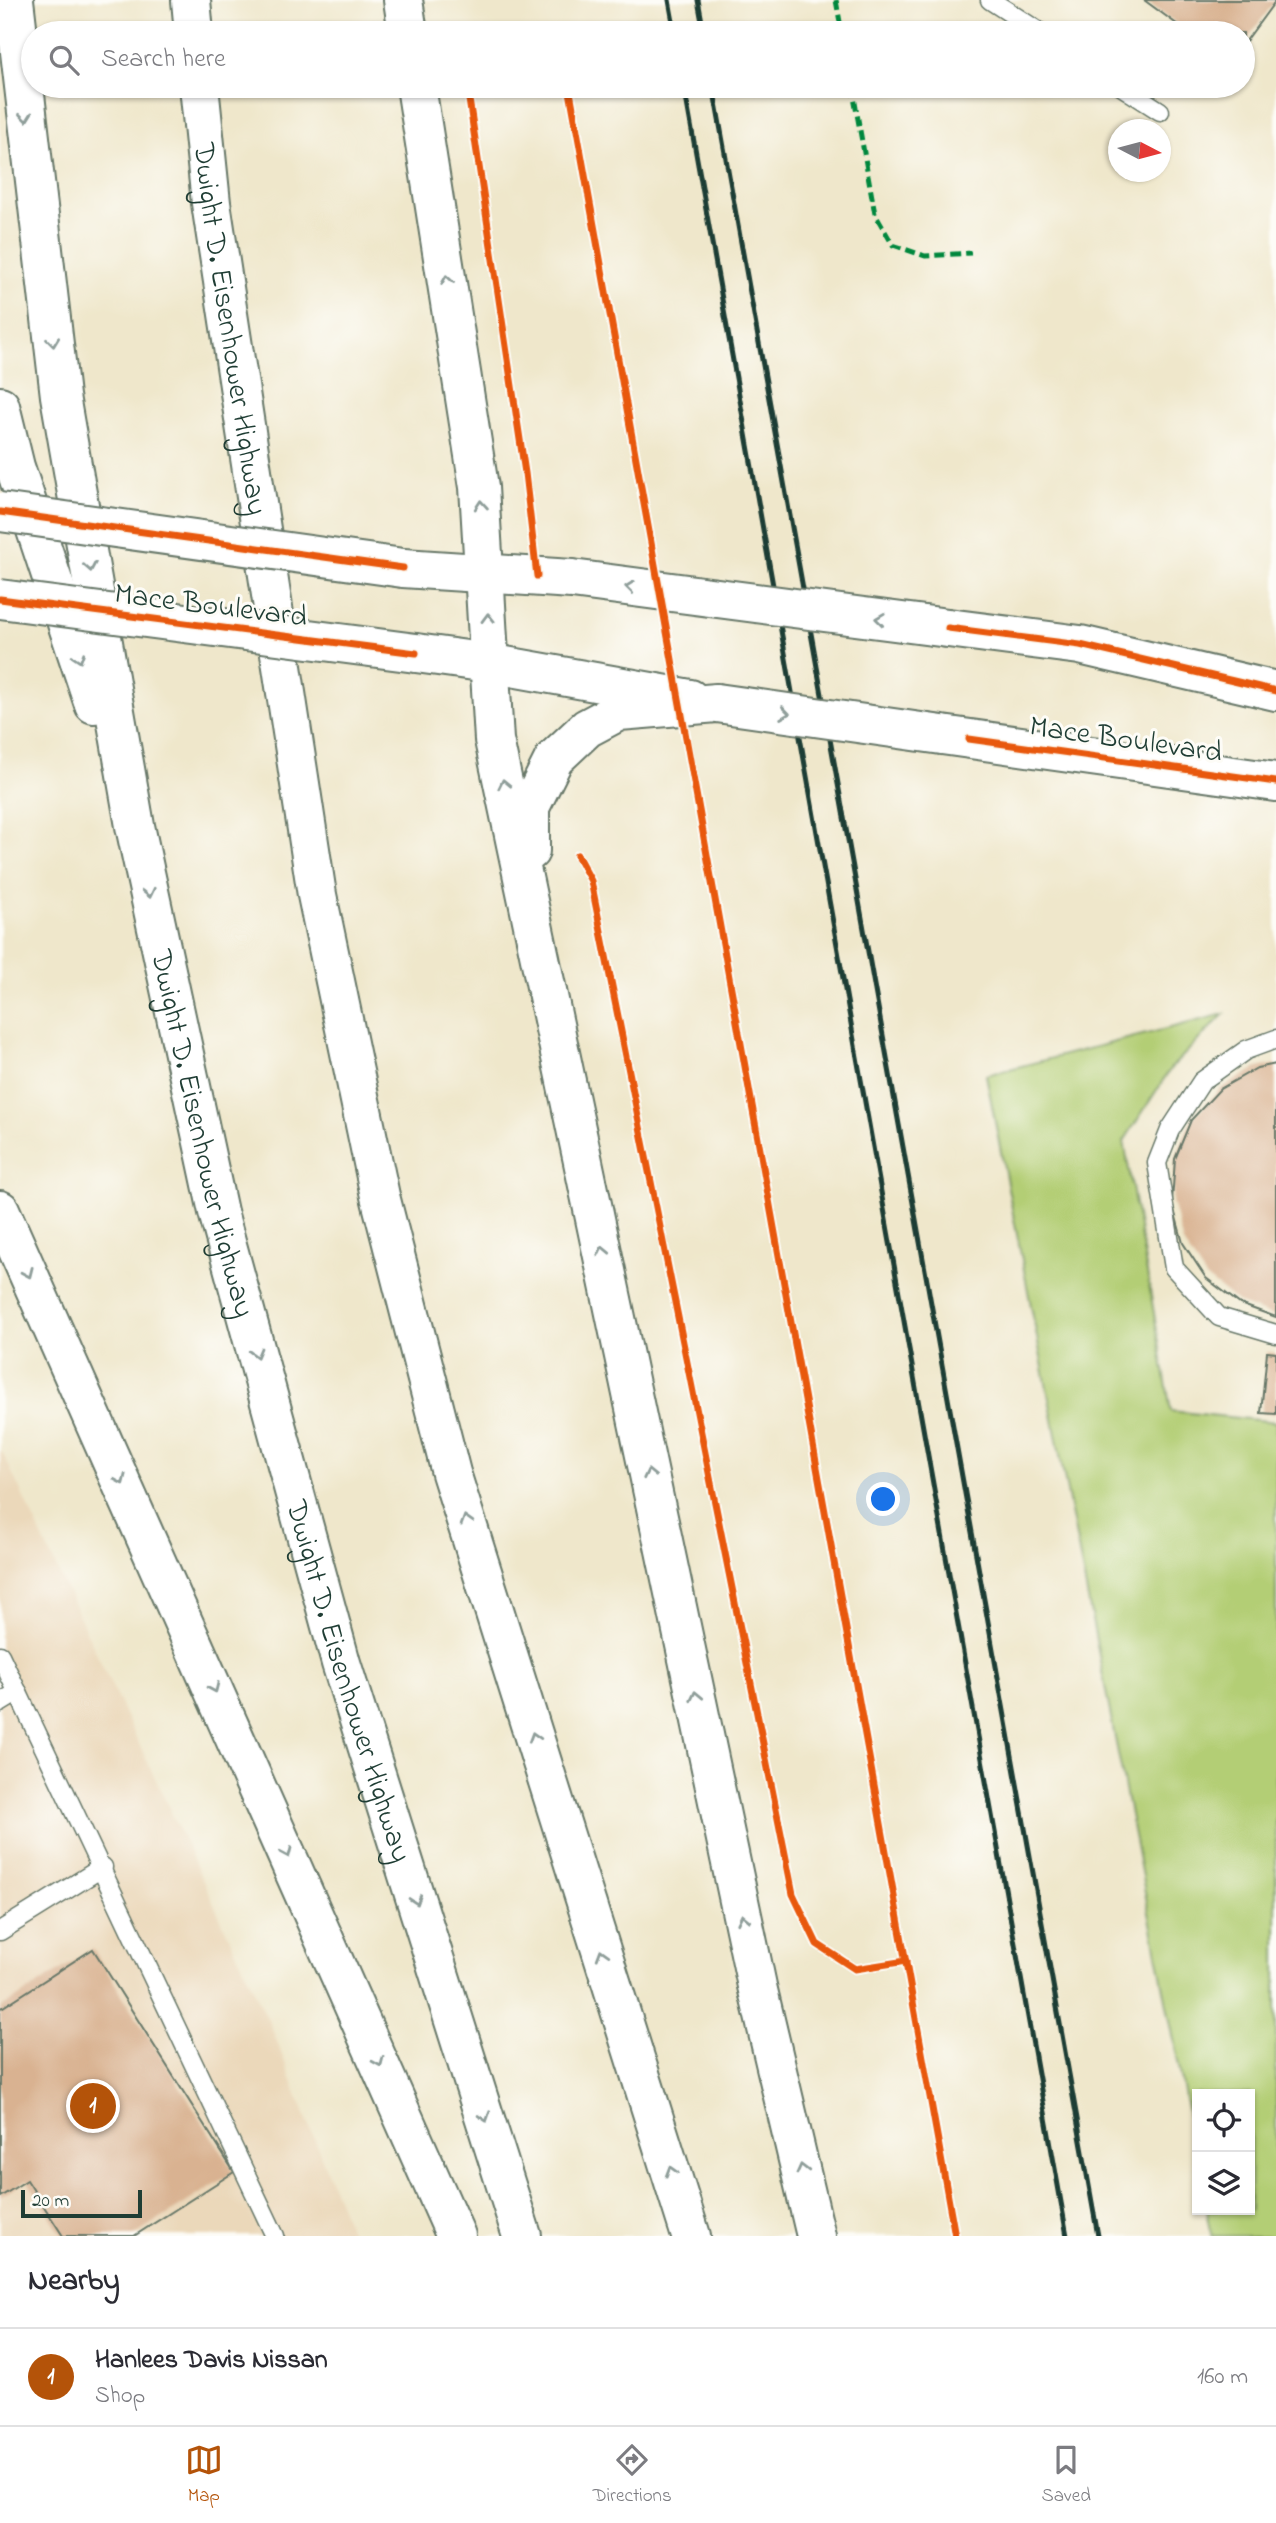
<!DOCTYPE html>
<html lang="en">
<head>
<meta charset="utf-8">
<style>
  body { margin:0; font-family:"Indie Flower",sans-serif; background:#f2f2f3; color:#2b2b33 }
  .controls { position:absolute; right:21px; bottom:21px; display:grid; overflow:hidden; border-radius:0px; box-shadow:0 2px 5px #0004 }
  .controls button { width:63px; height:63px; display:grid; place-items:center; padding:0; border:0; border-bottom:2px solid #e1e1e2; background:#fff; color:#2b2b33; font:35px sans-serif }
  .compass { position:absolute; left:1108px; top:119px; width:63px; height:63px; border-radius:50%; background:#fff; box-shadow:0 2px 5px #0004; rotate:96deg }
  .scale { position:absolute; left:21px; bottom:18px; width:121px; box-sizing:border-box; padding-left:7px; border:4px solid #1f3d34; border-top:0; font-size:19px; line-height:24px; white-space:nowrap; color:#1f3d34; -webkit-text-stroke:5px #fdfcf7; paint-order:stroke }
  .you { position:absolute; left:884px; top:1500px; width:24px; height:24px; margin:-18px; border:5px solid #fff; border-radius:50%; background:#1a73e8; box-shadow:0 0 0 10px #1a73e833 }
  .badge { display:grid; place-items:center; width:46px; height:46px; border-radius:50%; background:#b45309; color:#fff; font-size:23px; font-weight:700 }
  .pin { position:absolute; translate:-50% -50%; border:4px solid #fff; box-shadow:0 2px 7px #0006 }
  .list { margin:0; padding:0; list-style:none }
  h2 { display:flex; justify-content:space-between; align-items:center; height:91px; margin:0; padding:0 28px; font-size:30px }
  h2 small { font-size:23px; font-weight:400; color:#7c7c81 }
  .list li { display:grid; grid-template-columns:46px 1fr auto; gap:21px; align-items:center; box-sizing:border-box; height:98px; padding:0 28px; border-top:2px solid #e1e1e2 }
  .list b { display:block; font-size:26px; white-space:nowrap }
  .list p { margin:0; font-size:23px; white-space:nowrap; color:#7c7c81 }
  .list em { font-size:23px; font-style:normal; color:#7c7c81 }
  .icon { flex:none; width:38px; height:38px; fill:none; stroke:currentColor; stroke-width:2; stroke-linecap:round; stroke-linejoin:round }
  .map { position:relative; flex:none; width:1276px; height:2236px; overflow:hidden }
  .search { position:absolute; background:#fff; box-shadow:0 2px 5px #0004; left:21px; right:21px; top:21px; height:77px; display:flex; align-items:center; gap:18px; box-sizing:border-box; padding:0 24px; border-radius:38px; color:#7c7c81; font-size:26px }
  .sheet { height:189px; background:#fff }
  nav { display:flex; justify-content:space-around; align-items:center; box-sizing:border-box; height:98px; border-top:2px solid #e1e1e2; background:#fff; font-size:19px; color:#7c7c81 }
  nav a { display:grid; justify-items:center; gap:4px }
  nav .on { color:#b45309 }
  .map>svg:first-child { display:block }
  .built { fill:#ebd8ba }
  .green { fill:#b3ce75; stroke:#698654; stroke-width:2 }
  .building { fill:#d9b291 }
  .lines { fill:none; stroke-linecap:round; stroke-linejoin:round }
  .service-casing { stroke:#687869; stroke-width:21 }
  .secondary-casing { stroke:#687869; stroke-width:42 }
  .primary-casing { stroke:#687869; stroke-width:42 }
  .motorway-casing { stroke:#687869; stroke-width:42 }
  .service { stroke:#fff; stroke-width:18 }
  .secondary { stroke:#fff; stroke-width:38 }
  .primary { stroke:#fff; stroke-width:38 }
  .motorway { stroke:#fff; stroke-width:38 }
  .rail { stroke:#1f3d34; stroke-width:5 }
  .secondary-bridge-casing { stroke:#687869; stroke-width:42; stroke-linecap:butt }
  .primary-bridge-casing { stroke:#687869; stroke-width:42; stroke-linecap:butt }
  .secondary-bridge { stroke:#fff; stroke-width:38 }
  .primary-bridge { stroke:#fff; stroke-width:38 }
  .quiet { stroke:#00873e; stroke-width:5; stroke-dasharray:10 5; stroke-linecap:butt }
  .cycleway-casing { stroke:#fdfcf7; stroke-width:11 }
  .cycleway { stroke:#e8590c; stroke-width:7 }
  .oneway { stroke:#8f9e9a }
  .labels { text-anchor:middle; stroke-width:6; stroke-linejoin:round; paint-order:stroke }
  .street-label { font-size:30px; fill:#1f3d34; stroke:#fdfcf7 }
</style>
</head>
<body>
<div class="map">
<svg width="1276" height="2236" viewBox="0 0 1276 2236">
  <rect width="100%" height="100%" fill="#fdfcf7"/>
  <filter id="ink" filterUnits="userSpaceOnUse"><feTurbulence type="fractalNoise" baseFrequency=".0143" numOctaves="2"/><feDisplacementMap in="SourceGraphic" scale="14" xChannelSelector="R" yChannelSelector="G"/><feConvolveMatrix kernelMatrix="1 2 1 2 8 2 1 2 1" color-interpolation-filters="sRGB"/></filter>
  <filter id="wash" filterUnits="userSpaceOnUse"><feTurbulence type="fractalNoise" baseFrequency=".00686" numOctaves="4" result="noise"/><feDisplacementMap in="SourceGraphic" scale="28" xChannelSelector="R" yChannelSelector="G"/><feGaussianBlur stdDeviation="1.57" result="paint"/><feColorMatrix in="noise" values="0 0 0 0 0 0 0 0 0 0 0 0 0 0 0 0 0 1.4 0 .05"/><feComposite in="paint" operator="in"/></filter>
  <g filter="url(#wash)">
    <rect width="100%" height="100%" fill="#efe7cb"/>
    <polygon class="built" points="0,1447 270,2024 352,2236 0,2236"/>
    <polygon class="green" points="1224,1014 1171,1068 1124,1141 1171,1411 1276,1422 1276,2236 1212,2236 1207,2210 1250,2210 1250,2094 1197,2094 1197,2159 986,1075"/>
    <g id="blocks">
      <g class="building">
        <polygon points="1144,0 1276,0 1243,45 1243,33 1189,33"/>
        <polygon points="1276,1064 1276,1317 1240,1304 1206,1278 1183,1243 1172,1202 1175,1159 1191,1120 1220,1089 1257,1068"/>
        <polygon points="1267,1352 1276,1353 1276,1414 1261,1413"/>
        <polygon points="93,1949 234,2172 134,2236 63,2236 27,2180 0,2197 0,2009"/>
      </g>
    </g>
  </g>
  <g filter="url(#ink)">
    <use href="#blocks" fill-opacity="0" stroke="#687869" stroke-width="2"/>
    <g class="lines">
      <g class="service-casing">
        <g id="service">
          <polyline points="990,0 1041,33"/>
          <polyline points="1121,86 1160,111"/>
          <polyline points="1276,1039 1246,1050 1202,1081 1170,1130 1157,1163 1174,1268 1219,1317 1276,1334"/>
          <polyline points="0,1655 275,2236"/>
          <polyline points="0,1703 18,1692"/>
          <polyline points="0,1931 103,1867"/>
        </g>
      </g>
      <g class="secondary-casing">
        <polyline id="secondary" points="416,653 489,663 690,699"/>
      </g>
      <g class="primary-casing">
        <g id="primary">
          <polyline points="403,568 572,579"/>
          <polyline points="948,628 1080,645 1276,691"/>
          <polyline points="942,735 1276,782"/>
        </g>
      </g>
      <g class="motorway-casing">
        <g id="motorway">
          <path id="s1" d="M14,0L60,396L135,826L218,1212L341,1663L522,2236"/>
          <polyline points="191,0 194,33"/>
          <polyline points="403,0 408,33"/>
          <path id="s2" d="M199,86L211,203L317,895L380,1196L451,1473L691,2236"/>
          <polyline points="416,86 479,487 494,740 757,1986 816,2236"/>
          <polyline points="0,406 15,467 94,704"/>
          <polyline points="530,851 530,807 554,759 587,728 619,711 717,703"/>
          <polyline points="0,1210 456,2236"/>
        </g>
      </g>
      <use href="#service" class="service"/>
      <use href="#secondary" class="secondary"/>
      <use href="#primary" class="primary"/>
      <use href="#motorway" class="motorway"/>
      <g class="rail">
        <polyline points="669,0 675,33"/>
        <polyline points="698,0 704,33"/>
        <polyline points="684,86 1067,2236"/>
        <polyline points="713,86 1098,2236"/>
      </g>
      <g class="secondary-bridge-casing">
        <polyline id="secondary-bridge" points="0,599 416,653"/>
      </g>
      <g class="primary-bridge-casing">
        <g id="primary-bridge">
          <polyline points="0,512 403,568"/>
          <polyline points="572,579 948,628"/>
          <polyline points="717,703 942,735"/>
        </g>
      </g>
      <use href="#secondary-bridge" class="secondary-bridge"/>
      <use href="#primary-bridge" class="primary-bridge"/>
      <g class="quiet">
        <polyline points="836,0 842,33"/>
        <polyline points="852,86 875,214 893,245 925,256 971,253"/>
      </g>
      <g class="cycleway-casing">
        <g id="cycleway">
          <polyline points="467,86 525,473 537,576"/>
          <polyline points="569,86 955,2236"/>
          <polyline points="0,512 403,568"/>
          <polyline points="0,599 416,653"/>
          <polyline points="948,628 1080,645 1276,691"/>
          <polyline points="969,739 1276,782"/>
          <polyline points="577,855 591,881 793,1894 817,1944 855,1969 906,1961"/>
        </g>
      </g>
      <use href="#cycleway" class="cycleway"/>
    </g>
    <defs><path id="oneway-chevron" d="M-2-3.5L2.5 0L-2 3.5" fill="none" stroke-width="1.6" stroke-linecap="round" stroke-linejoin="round" transform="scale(1.75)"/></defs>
    <g class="oneway">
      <use href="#oneway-chevron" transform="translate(26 117) rotate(84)"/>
      <use href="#oneway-chevron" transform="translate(447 280) rotate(-99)"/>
      <use href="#oneway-chevron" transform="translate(53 342) rotate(83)"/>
      <use href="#oneway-chevron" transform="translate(481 505) rotate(-95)"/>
      <use href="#oneway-chevron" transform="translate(90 567) rotate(80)"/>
      <use href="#oneway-chevron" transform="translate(630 587) rotate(-173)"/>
      <use href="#oneway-chevron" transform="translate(488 618) rotate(-91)"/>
      <use href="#oneway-chevron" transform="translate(880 619) rotate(-173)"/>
      <use href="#oneway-chevron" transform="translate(79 658) rotate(72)"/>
      <use href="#oneway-chevron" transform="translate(785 713) rotate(8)"/>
      <use href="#oneway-chevron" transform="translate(504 784) rotate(-102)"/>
      <use href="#oneway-chevron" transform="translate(149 893) rotate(78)"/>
      <use href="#oneway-chevron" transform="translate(603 1251) rotate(-102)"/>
      <use href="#oneway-chevron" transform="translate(28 1273) rotate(66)"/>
      <use href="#oneway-chevron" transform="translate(256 1353) rotate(75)"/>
      <use href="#oneway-chevron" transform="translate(649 1474) rotate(-102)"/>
      <use href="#oneway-chevron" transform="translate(121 1480) rotate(66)"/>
      <use href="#oneway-chevron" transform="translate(466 1520) rotate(-107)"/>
      <use href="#oneway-chevron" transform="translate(214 1688) rotate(66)"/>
      <use href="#oneway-chevron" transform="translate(696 1696) rotate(-102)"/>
      <use href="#oneway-chevron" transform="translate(534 1737) rotate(-107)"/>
      <use href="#oneway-chevron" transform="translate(287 1853) rotate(66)"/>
      <use href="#oneway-chevron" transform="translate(416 1900) rotate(72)"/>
      <use href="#oneway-chevron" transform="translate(743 1919) rotate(-102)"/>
      <use href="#oneway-chevron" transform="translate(602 1954) rotate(-107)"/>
      <use href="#oneway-chevron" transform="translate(379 2062) rotate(66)"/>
      <use href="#oneway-chevron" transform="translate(485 2117) rotate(72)"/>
      <use href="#oneway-chevron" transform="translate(802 2169) rotate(-104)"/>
      <use href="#oneway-chevron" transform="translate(671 2171) rotate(-107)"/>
    </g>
  </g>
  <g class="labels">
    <g class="street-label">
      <text dy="10" stroke="none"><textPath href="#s2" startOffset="245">Dwight D. Eisenhower Highway</textPath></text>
      <text transform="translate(211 604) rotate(7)" y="10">Mace Boulevard</text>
      <text transform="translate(1126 738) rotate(8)" y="10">Mace Boulevard</text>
      <text dy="10" stroke="none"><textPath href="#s1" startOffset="1150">Dwight D. Eisenhower Highway</textPath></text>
      <text dy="10" stroke="none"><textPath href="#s1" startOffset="1717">Dwight D. Eisenhower Highway</textPath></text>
    </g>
  </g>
</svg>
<div class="controls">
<button><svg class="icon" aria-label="locate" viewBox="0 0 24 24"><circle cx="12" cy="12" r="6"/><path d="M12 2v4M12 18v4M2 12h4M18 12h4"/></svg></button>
<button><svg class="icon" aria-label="layers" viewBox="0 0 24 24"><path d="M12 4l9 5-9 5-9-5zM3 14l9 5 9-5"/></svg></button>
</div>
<svg class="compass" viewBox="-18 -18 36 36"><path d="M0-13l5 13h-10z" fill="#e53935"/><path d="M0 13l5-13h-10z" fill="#7c7c81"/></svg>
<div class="scale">20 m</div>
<div class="you"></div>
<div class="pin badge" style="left:93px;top:2106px">1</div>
<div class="search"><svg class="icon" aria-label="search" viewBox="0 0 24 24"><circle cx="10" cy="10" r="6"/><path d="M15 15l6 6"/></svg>Search here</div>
</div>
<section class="sheet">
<h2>Nearby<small></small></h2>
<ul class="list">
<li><span class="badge">1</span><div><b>Hanlees Davis Nissan</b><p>Shop</p></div><em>160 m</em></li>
</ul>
</section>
<nav>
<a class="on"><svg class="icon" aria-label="map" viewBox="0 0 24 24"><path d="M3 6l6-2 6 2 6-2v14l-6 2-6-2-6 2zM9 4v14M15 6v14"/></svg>Map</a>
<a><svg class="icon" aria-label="directions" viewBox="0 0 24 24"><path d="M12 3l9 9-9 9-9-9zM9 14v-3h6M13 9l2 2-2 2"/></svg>Directions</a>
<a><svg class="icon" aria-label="saved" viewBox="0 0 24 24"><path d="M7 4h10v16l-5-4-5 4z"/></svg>Saved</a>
</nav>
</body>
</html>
